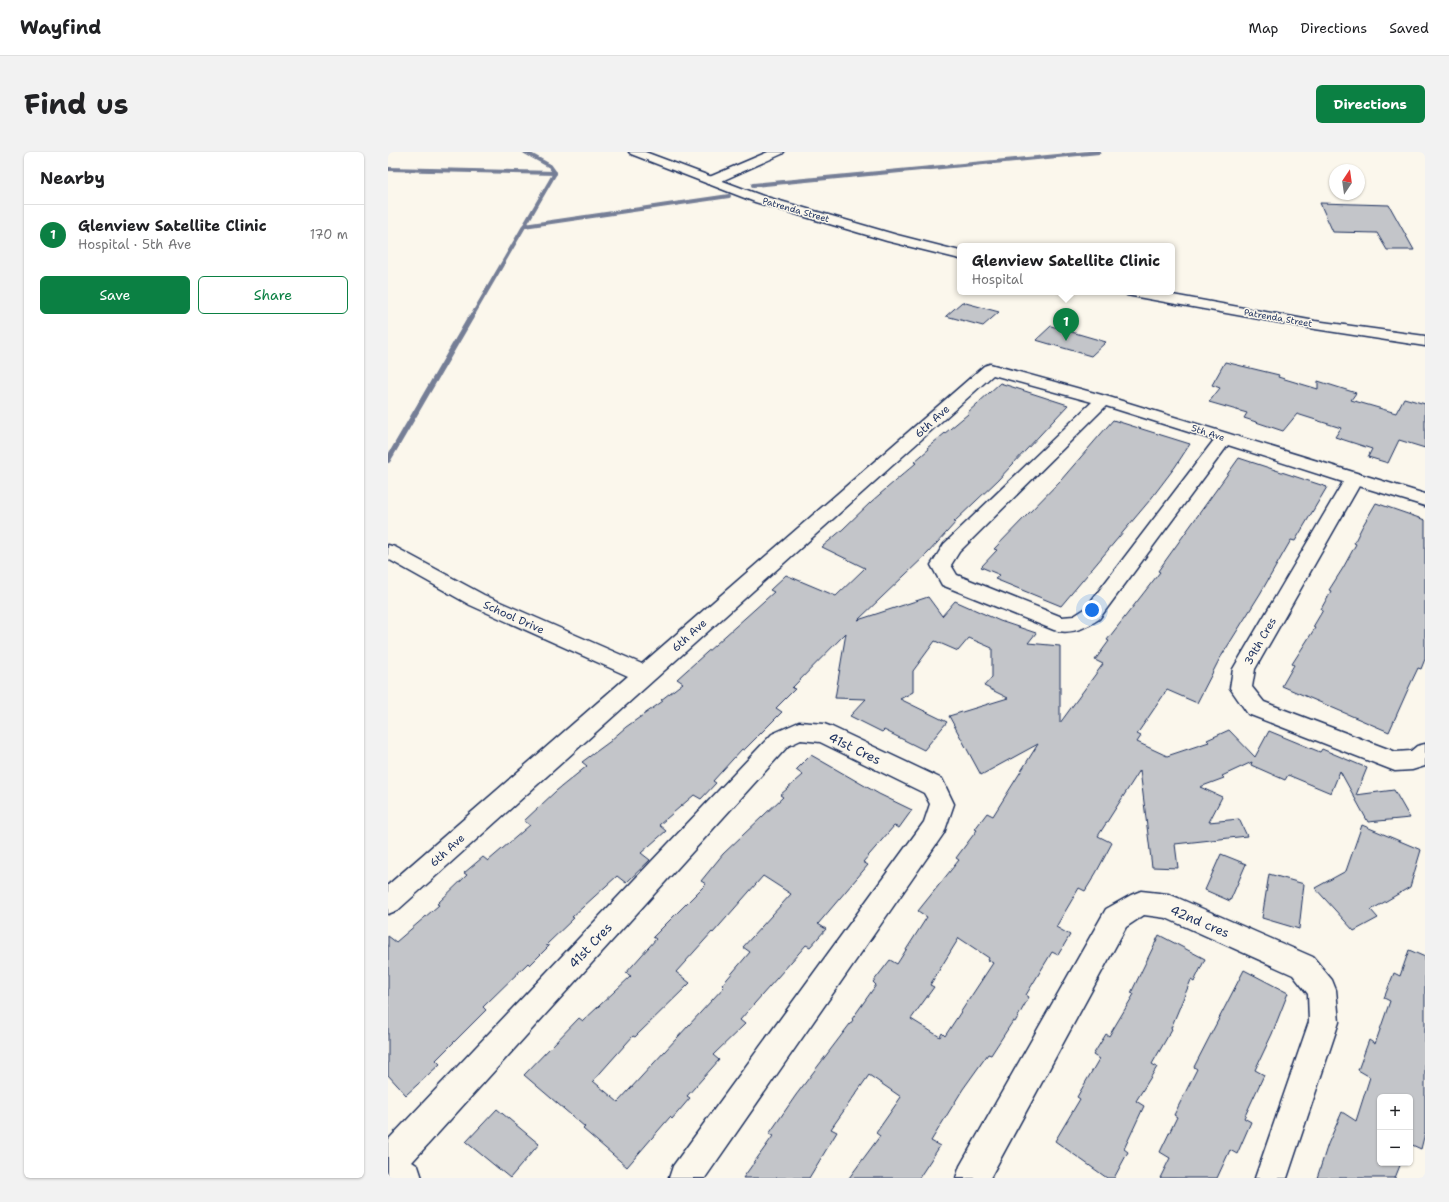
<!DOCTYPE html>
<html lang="en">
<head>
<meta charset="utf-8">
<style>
  body { margin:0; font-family:"Shantell Sans",sans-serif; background:#f2f2f2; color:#202124 }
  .controls { position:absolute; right:12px; bottom:12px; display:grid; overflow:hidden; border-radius:6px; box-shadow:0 1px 3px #0004 }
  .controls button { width:36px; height:36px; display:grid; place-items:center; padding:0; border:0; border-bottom:1px solid #e0e0e0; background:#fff; color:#202124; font:20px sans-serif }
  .compass { position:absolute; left:941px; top:12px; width:36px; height:36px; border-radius:50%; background:#fff; box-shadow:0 1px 3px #0004; rotate:13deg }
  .you { position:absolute; left:704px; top:458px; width:14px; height:14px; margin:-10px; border:3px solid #fff; border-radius:50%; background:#1a73e8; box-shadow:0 0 0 6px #1a73e833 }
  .badge { display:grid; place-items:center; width:26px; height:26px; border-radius:50%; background:#0b8043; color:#fff; font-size:13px; font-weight:700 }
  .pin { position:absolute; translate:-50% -33px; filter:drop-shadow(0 1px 2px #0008) }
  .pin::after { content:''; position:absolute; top:21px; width:14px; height:12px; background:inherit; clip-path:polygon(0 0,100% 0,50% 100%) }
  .popup { position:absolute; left:569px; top:91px; width:218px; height:52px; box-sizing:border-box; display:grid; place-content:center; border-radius:6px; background:#fff; filter:drop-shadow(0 1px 3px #0005); font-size:13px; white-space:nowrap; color:#757577 }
  .popup b { font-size:15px; color:#202124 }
  .popup::after { content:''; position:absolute; left:50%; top:100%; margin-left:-8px; border:8px solid transparent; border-top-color:#fff }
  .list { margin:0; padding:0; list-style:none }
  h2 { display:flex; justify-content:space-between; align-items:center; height:52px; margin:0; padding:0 16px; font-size:17px }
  h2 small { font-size:13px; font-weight:400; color:#757577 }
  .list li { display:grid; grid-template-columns:26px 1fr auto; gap:12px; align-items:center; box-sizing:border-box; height:60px; padding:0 16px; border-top:1px solid #e0e0e0 }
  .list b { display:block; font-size:15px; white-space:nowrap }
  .list p { margin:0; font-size:13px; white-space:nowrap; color:#757577 }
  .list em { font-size:13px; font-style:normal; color:#757577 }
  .actions { display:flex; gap:8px; padding:12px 16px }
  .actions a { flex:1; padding:9px 0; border:1px solid #0b8043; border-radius:6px; text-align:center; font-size:14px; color:#0b8043 }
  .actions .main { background:#0b8043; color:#fff }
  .map { position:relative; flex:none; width:1037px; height:1026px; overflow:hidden; border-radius:6px }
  header { display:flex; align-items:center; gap:24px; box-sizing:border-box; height:56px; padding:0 20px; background:#fff; border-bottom:1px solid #e0e0e0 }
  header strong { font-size:19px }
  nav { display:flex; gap:22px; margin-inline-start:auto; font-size:14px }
  .intro { display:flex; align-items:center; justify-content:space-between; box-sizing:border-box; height:96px; padding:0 24px }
  h1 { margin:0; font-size:28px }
  .button { padding:10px 18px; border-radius:6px; background:#0b8043; color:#fff; font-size:14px; font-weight:700 }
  main { display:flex; gap:24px; padding:0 24px }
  aside { flex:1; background:#fff; border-radius:6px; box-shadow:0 1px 3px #0004 }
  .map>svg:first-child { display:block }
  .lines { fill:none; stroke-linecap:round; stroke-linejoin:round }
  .stream-far1 { stroke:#747e96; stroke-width:4 }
  .stream { stroke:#747e96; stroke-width:5.5 }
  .building { fill:#c3c5c9; stroke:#1b2f5e; fill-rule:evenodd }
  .street-casing { stroke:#1b2f5e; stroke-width:3 }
  .secondary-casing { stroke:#1b2f5e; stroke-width:3 }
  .street { fill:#fbf7ec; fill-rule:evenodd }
  .secondary { fill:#fbf7ec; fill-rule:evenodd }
  .labels { text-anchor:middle; stroke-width:3; stroke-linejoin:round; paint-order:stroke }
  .far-street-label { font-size:9px; fill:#1b2f5e; stroke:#fbf7ec }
  .street-label { font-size:11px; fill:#1b2f5e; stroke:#fbf7ec }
  .near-street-label { font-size:13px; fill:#1b2f5e; stroke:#fbf7ec }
</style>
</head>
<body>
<header>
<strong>Wayfind</strong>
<nav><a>Map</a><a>Directions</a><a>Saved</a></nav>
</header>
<div class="intro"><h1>Find us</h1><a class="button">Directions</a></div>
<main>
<aside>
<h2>Nearby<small></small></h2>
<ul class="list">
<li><span class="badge">1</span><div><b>Glenview Satellite Clinic</b><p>Hospital · 5th Ave</p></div><em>170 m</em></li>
</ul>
<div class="actions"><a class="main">Save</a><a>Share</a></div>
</aside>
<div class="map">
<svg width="1037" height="1026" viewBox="0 0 1037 1026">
  <rect width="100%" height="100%" fill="#fbf7ec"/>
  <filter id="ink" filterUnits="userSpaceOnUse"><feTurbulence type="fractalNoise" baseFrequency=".025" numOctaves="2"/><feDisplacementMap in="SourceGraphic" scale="8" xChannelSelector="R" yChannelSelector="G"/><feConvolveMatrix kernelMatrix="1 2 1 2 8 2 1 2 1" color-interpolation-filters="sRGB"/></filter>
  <g filter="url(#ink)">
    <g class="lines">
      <g class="stream-far1">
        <polyline points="137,0 162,14 167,21"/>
        <polyline points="0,17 167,21"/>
        <polyline points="365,33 711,0"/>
        <polyline points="136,74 341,44"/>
        <polyline points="83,166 167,21"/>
      </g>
      <polyline class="stream" points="0,308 83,165"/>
    </g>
    <g class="building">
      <polygon points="932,51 1001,53 1026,98 999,98 989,81 945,80"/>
      <polygon points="574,150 611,160 595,174 558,164"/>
      <polygon points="663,174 718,190 703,204 648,188"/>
      <polygon points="837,210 891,223 890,225 930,237 930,229 968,241 963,248 1008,261 1016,246 1037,252 1037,296 1011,288 1000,311 980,305 984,297 947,285 953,276 909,262 895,279 856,266 859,261 821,250 832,236 824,233"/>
      <path d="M612,231L680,253L610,328L566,370H568L540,401L470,468L540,445L554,464L567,449L612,469L648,481L640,491L672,494V571L715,512L707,508L721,489L719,488L772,420L770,419L851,306L939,335L907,389L903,388L872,442L831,508L809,551L779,538L749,582L753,584L749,590L779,604L821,590L819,588L841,578L867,605L881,579L932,600L934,597L979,616L968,643L1006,638L1022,666L980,670L952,619L943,641L900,623L897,628L863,613L864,610L834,624L836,626L812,635L834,645L821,670L851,667L859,684L787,692L790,716L764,715L752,618L710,684L724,691L708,721L697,739L691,736L668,775L682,783L670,803L664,800L638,843L641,845L627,870L625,869L603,903L600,902L575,937L543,989L552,994L531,1026H461L492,984L488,981L513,945L481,923L443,977L449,980L421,1026H355L385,984L381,982L408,943L465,868L464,867L488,833L485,830L502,808L509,812L539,765L530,759L571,708L568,706L589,678L587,677L599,661L605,664L650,592L593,623L561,564L620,546L596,534L604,525V496L581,486L570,499L547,489L525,519V540L512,547L559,570L536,598L496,578L494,580L462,564L478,547L447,546L458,481L404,536L407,537L388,556L394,560L356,598L354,597L325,629L328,631L313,647L306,643L271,673L278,679L253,701L262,708L238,731L229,724L184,765L186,766L158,793L161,794L142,813L140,811L95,855L98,858L48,908L52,912L18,943L0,923V784L8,790L51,753L49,752L79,723L76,721L95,705L100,709L142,673L136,669L168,639L199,614L194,610L224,588H223L238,575L275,549L273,548L295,531L289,527L386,440L382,438L398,423L448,444L477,416L434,395L455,377L484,349L528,311L526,310L541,297L539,296L580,262L579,261ZM571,786L601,806L600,808L605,811L557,884L554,881L552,885L523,867L546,835L542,833Z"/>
      <polygon points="725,268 802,292 787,315 762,348 673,454 607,427 612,423 593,415 609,398 606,397 673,328"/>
      <polygon points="988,351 1037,368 1037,507 1033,517 1030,516 1021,535 1001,580 894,534 906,513 904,512 927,476 925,475 935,458 933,457 943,439 941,438 955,416 968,392 966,391 974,375"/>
      <path d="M423,603L491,642L524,658L511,676L506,674L475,710L480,713L430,772L438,777L422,795L418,793L352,868L357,872L325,903L331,908L299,944L302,946L284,967L282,965L239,1015L195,977L197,975L136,923L191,866L195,869L243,824L238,821L268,787L265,785L318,732L313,729L335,702L395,645L392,643L415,623L408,618ZM375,724L403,742L355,795L362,800L334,833L336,835L230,950L205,929L245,884L247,885L302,831L288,820L324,780L325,781Z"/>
      <polygon points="974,673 1033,698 1022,735 983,758 990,766 966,779 927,736 958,719"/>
      <polygon points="833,702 858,712 842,749 817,738"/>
      <polygon points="881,722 916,732 911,777 874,766"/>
      <polygon points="771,783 817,807 806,830 803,828 783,876 784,877 764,912 769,915 748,949 756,954 736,997 740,1000 726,1026 719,1026 667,989 692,947 689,945 711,907 705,903 718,882 721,884 746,842 743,841"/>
      <polygon points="1021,798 1037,805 1037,981 1033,997 1022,992 1022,945 992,945 992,1011 1013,1011 1007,1026 929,1026 940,992 954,960 968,969 982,925 970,918 981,888 987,892 1002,849 996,846 1006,821 1012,824"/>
      <polygon points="856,818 900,841 884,882 867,918 876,923 856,966 863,970 849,1002 842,998 829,1026 772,1026 782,1006 772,1000 789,965 786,963 809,917 806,915"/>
      <polygon points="109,957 151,992 122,1026 78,990"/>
    </g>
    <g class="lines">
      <g class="street-casing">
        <g id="street">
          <polygon points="380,0 396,0 394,2 327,32 319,32 317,29 319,26"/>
          <path d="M602,212L721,245L1037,342V354L971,334L867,517L864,535L876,550L1008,600L1023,599L1029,594L1037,592V614L1024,618L1007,619L860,562L842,536L845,517L955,330L840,293L711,467C698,476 682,483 666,478L554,433L543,413L556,392L704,250L605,223L10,758L0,762V733L240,524L82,453L0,407V393L7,395L96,443L254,512L596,214ZM718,254L826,288L697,457L686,464L674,465L569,423L563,413L571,400Z"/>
          <polygon points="411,570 436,572 444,575 554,627 566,652 556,681 317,1026 281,1026 285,1014 536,670 542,652 536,641 432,590 413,588 400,594 24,1010 30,1014 34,1026 0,1026 0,988 384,582"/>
          <polygon points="753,739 780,742 790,746 925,805 944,828 948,838 951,870 899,1026 867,1026 921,870 920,842 905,823 778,766 756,763 738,775 602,1026 568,1026 572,1014 718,757 743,743"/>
        </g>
      </g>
      <g class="secondary-casing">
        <g id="secondary">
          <polygon points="241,0 257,0 375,44 509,83 572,99 572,107 499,89 367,50 243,2"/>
          <polygon points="737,140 768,140 927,169 1037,184 1037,194 927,177 744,144 739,143"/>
        </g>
      </g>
      <use href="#street" class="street"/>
      <use href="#secondary" class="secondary"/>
    </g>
  </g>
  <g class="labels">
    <g class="far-street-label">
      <text transform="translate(408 58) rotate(16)" y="3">Patrenda Street</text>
      <text transform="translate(890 166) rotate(10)" y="3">Patrenda Street</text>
      <text transform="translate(820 281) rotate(18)" y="3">5th Ave</text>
    </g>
    <g class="street-label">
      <text transform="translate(544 269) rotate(-42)" y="4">6th Ave</text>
      <text transform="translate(126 465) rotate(24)" y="4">School Drive</text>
      <text transform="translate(301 483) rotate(-42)" y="4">6th Ave</text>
      <text transform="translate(872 489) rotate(-60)" y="4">39th Cres</text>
      <text transform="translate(59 698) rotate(-42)" y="4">6th Ave</text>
    </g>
    <g class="near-street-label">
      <text transform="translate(467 596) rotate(26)" y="5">41st Cres</text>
      <text transform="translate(812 769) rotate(23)" y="5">42nd cres</text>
      <text transform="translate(202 793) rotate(-47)" y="5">41st Cres</text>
    </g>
  </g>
</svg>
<div class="controls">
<button>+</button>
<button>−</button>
</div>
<svg class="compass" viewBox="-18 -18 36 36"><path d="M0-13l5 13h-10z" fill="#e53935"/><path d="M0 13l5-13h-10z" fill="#757577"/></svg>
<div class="you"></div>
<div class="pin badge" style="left:678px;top:189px">1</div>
<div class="popup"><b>Glenview Satellite Clinic</b>Hospital</div>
</div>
</main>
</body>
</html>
